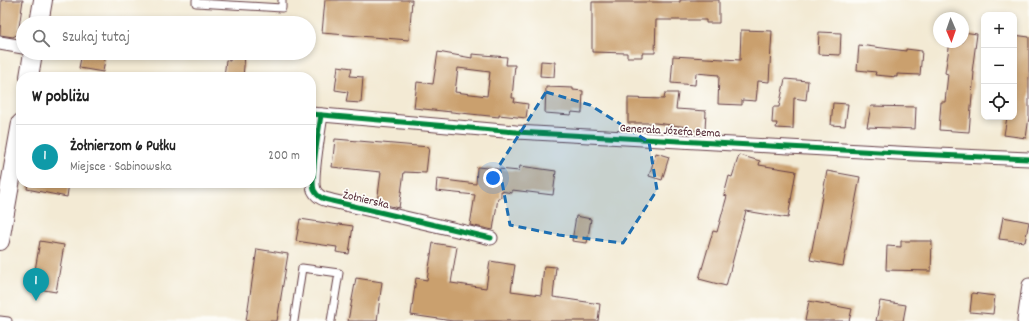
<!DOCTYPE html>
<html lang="pl">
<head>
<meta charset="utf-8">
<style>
  body { margin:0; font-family:Dekko,sans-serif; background:#f2f2f2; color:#222 }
  .controls { position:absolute; right:12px; top:12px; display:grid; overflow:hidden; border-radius:8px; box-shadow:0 2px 6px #0003 }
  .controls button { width:36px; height:36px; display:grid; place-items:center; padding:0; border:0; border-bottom:1px solid #e0e0e0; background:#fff; color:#222; font:20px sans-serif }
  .compass { position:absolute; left:933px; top:12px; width:36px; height:36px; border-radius:50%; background:#fff; box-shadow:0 2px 6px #0003; rotate:178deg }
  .you { position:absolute; left:493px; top:178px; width:14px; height:14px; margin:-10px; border:3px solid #fff; border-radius:50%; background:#1a73e8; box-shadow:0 0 0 6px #1a73e833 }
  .badge { display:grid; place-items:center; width:26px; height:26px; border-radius:50%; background:#b45309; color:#fff; font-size:13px; font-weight:700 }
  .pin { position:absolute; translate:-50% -33px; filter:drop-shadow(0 1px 2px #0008) }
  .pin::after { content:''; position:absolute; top:21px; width:14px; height:12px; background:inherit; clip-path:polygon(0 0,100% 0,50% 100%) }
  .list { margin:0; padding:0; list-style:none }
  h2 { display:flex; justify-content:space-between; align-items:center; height:52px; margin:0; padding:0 16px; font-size:17px }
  h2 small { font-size:13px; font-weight:400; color:#767676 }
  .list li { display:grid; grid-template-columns:26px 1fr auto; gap:12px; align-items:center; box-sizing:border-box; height:64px; padding:0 16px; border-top:1px solid #e0e0e0 }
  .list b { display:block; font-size:15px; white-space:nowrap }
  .list p { margin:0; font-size:13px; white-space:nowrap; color:#767676 }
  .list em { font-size:13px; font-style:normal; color:#767676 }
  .icon { flex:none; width:22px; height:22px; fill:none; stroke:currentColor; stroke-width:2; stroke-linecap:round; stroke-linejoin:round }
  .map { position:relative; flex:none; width:1029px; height:321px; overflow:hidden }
  .search { position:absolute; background:#fff; box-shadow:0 2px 6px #0003; left:16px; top:16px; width:300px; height:44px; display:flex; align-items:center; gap:10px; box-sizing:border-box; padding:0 14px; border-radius:22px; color:#767676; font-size:15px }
  .panel { position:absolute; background:#fff; box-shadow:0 2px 6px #0003; left:16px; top:72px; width:300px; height:116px; border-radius:16px }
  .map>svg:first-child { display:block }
  .building { fill:#caa06e; fill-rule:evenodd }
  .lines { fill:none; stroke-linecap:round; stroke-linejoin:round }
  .lane-casing { stroke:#633d44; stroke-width:9 }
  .street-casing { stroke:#633d44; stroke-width:15 }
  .secondary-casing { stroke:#633d44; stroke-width:20 }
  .lane { stroke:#fff; stroke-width:7 }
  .street { stroke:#fff; stroke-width:13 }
  .secondary { stroke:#fff; stroke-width:18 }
  .cycleway-casing { stroke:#fdfcf7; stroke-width:8 }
  .cycleway { stroke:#00873e; stroke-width:5 }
  .marked { fill:#1f6fb2; fill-opacity:0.2; stroke:#1f6fb2; stroke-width:3; stroke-dasharray:8 5; stroke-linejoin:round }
  .labels { text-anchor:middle; stroke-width:3.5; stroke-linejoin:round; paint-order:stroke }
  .street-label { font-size:12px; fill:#4a1f2b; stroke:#fdfcf7 }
</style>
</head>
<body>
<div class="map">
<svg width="1029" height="321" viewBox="0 0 1029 321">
  <rect width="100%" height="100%" fill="#fdfcf7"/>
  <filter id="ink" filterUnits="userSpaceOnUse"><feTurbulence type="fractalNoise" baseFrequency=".025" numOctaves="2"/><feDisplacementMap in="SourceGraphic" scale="8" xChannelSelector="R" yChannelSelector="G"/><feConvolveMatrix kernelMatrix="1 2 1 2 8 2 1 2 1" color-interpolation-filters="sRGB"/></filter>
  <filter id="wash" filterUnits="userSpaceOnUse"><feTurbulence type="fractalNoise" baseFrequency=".012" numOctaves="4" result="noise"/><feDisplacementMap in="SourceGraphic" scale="16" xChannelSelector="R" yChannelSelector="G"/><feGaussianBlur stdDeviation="0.9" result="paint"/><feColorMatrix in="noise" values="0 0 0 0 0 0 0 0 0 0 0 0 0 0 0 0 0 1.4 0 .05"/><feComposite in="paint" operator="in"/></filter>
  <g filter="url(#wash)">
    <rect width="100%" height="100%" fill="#f3ead4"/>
    <g id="blocks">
      <g class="building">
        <polygon points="1,0 23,0 18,34 13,37 0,35"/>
        <polygon points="325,0 412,0 409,40 322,33"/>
        <polygon points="680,0 719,0 719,23 706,23 706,20 656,20 655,53 642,53 642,57 627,57 627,53 592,52 592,2 680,2"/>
        <polygon points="741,30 772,31 769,82 758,81 756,101 742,100 742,105 718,104 719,75 696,73 695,85 671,83 673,56 740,60"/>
        <polygon points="819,32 841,33 840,55 818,54"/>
        <polygon points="963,32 977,34 972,72 974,72 969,132 939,130 941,102 945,102 948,74 945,73 950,42 963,42"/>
        <polygon points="1014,35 1029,37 1029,117 1026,138 1004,135 1007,117 1014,117"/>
        <polygon points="859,45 906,51 906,49 922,51 920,75 897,74 897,77 875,75 876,72 857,70"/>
        <path d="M438,52L472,58V54L507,57L506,65H515L512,98H515L514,102L528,104L526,118L499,115V117L414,108L417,82L433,84ZM458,68L490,72L487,96L455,92Z"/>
        <polygon points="82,53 106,53 103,72 79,68"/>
        <polygon points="231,54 245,55 243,77 224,77 226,60 230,61"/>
        <polygon points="541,61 555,62 554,77 540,76"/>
        <polygon points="338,66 352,68 350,76 363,77 361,103 346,102 348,92 335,90"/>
        <polygon points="785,79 808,81 806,100 794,98 793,129 776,128 777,123 772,123 773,107 779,107"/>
        <polygon points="546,87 573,88 573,90 583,91 582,113 572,112 571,115 545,113"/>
        <polygon points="665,93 678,93 676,109 706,111 705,131 688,130 688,127 655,123 628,123 628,98 664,99"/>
        <polygon points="833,103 848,104 845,126 831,125"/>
        <polygon points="871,106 916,107 915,129 867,127"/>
        <polygon points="335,139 429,147 426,173 404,172 399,208 377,203 381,172 332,167"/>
        <polygon points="656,153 669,157 662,180 649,176"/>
        <polygon points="739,155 760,161 759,165 796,171 788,218 746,211 726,286 699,279 713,231 717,232 727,196 724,195 729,176 732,177"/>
        <polygon points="520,166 556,171 553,195 512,190 512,193 501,191 501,198 498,198 493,230 470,225 475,195 436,191 437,179 476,184 477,167 519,171"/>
        <polygon points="827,171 860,177 843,266 810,260"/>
        <polygon points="28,183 69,183 67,197 27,189"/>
        <polygon points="576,216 591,219 587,243 572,241"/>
        <polygon points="1003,217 1029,222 1025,242 999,239"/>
        <polygon points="300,219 339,225 339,224 353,226 349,254 336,252 337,247 296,241"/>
        <polygon points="40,241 64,245 56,292 32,288"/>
        <polygon points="901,241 932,241 931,271 886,270 887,246 901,247"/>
        <polygon points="433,243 457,247 451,283 486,288 490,261 515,265 511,291 541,295 544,266 556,267 553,297 600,304 598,321 453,321 411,315 416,278 427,280"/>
        <polygon points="257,249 288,254 277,321 246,321"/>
        <polygon points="356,278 382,282 377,321 348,321"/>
        <polygon points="972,293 995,296 993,314 970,312"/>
        <polygon points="809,301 852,309 849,321 805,321"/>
        <polygon points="880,301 906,305 903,321 876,321"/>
      </g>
    </g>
  </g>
  <g filter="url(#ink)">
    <use href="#blocks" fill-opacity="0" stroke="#633d44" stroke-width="1"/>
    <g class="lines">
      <g class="lane-casing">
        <g id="lane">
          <polyline points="196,0 196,3 282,8 282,0"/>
          <polyline points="0,320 8,321"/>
          <polyline points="294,321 302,268 339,273 331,321"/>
        </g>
      </g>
      <g class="street-casing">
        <g id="street">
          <polyline points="0,43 23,47"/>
          <polyline points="311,114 516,132 915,154 1029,159"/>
          <path d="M321,115C319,129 310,179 314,190C318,198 324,199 332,201L491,238"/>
          <polyline points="1024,321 1029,285"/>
        </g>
      </g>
      <g class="secondary-casing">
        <g id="secondary">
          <polyline points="39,23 43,0"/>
          <polyline points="29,77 33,53"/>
          <polyline points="0,241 21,123"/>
        </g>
      </g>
      <use href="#lane" class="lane"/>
      <use href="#street" class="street"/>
      <use href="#secondary" class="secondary"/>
      <g class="cycleway-casing">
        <g id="cycleway">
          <polyline points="311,114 516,132 915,154 1029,159"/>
          <path d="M321,115C319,129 310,179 314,190C318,198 324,199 332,201L491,238"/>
        </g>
      </g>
      <use href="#cycleway" class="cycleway"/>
    </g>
  </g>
  <path class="marked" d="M546,92L590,105L649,142L657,190L623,243L559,235L510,225L499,166Z"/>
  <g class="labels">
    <g class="street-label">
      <text transform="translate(670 130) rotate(3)" y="4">Generała Józefa Bema</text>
      <text transform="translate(366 199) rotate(13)" y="4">Żołnierska</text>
    </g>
  </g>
</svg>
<div class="controls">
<button>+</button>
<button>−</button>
<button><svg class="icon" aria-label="locate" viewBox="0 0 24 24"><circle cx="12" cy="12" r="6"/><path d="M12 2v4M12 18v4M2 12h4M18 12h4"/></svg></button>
</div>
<svg class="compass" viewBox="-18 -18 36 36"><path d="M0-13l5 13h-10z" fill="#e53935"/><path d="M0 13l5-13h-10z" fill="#767676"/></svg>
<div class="you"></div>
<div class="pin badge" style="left:36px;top:301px;background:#0f9aa8">1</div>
<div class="search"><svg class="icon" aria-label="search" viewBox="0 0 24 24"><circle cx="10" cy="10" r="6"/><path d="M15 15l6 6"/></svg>Szukaj tutaj</div>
<section class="panel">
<h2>W pobliżu<small></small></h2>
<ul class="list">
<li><span class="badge" style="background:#0f9aa8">1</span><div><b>Żołnierzom 6 Pułku</b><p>Miejsce · Sabinowska</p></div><em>200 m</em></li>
</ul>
</section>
</div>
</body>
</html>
